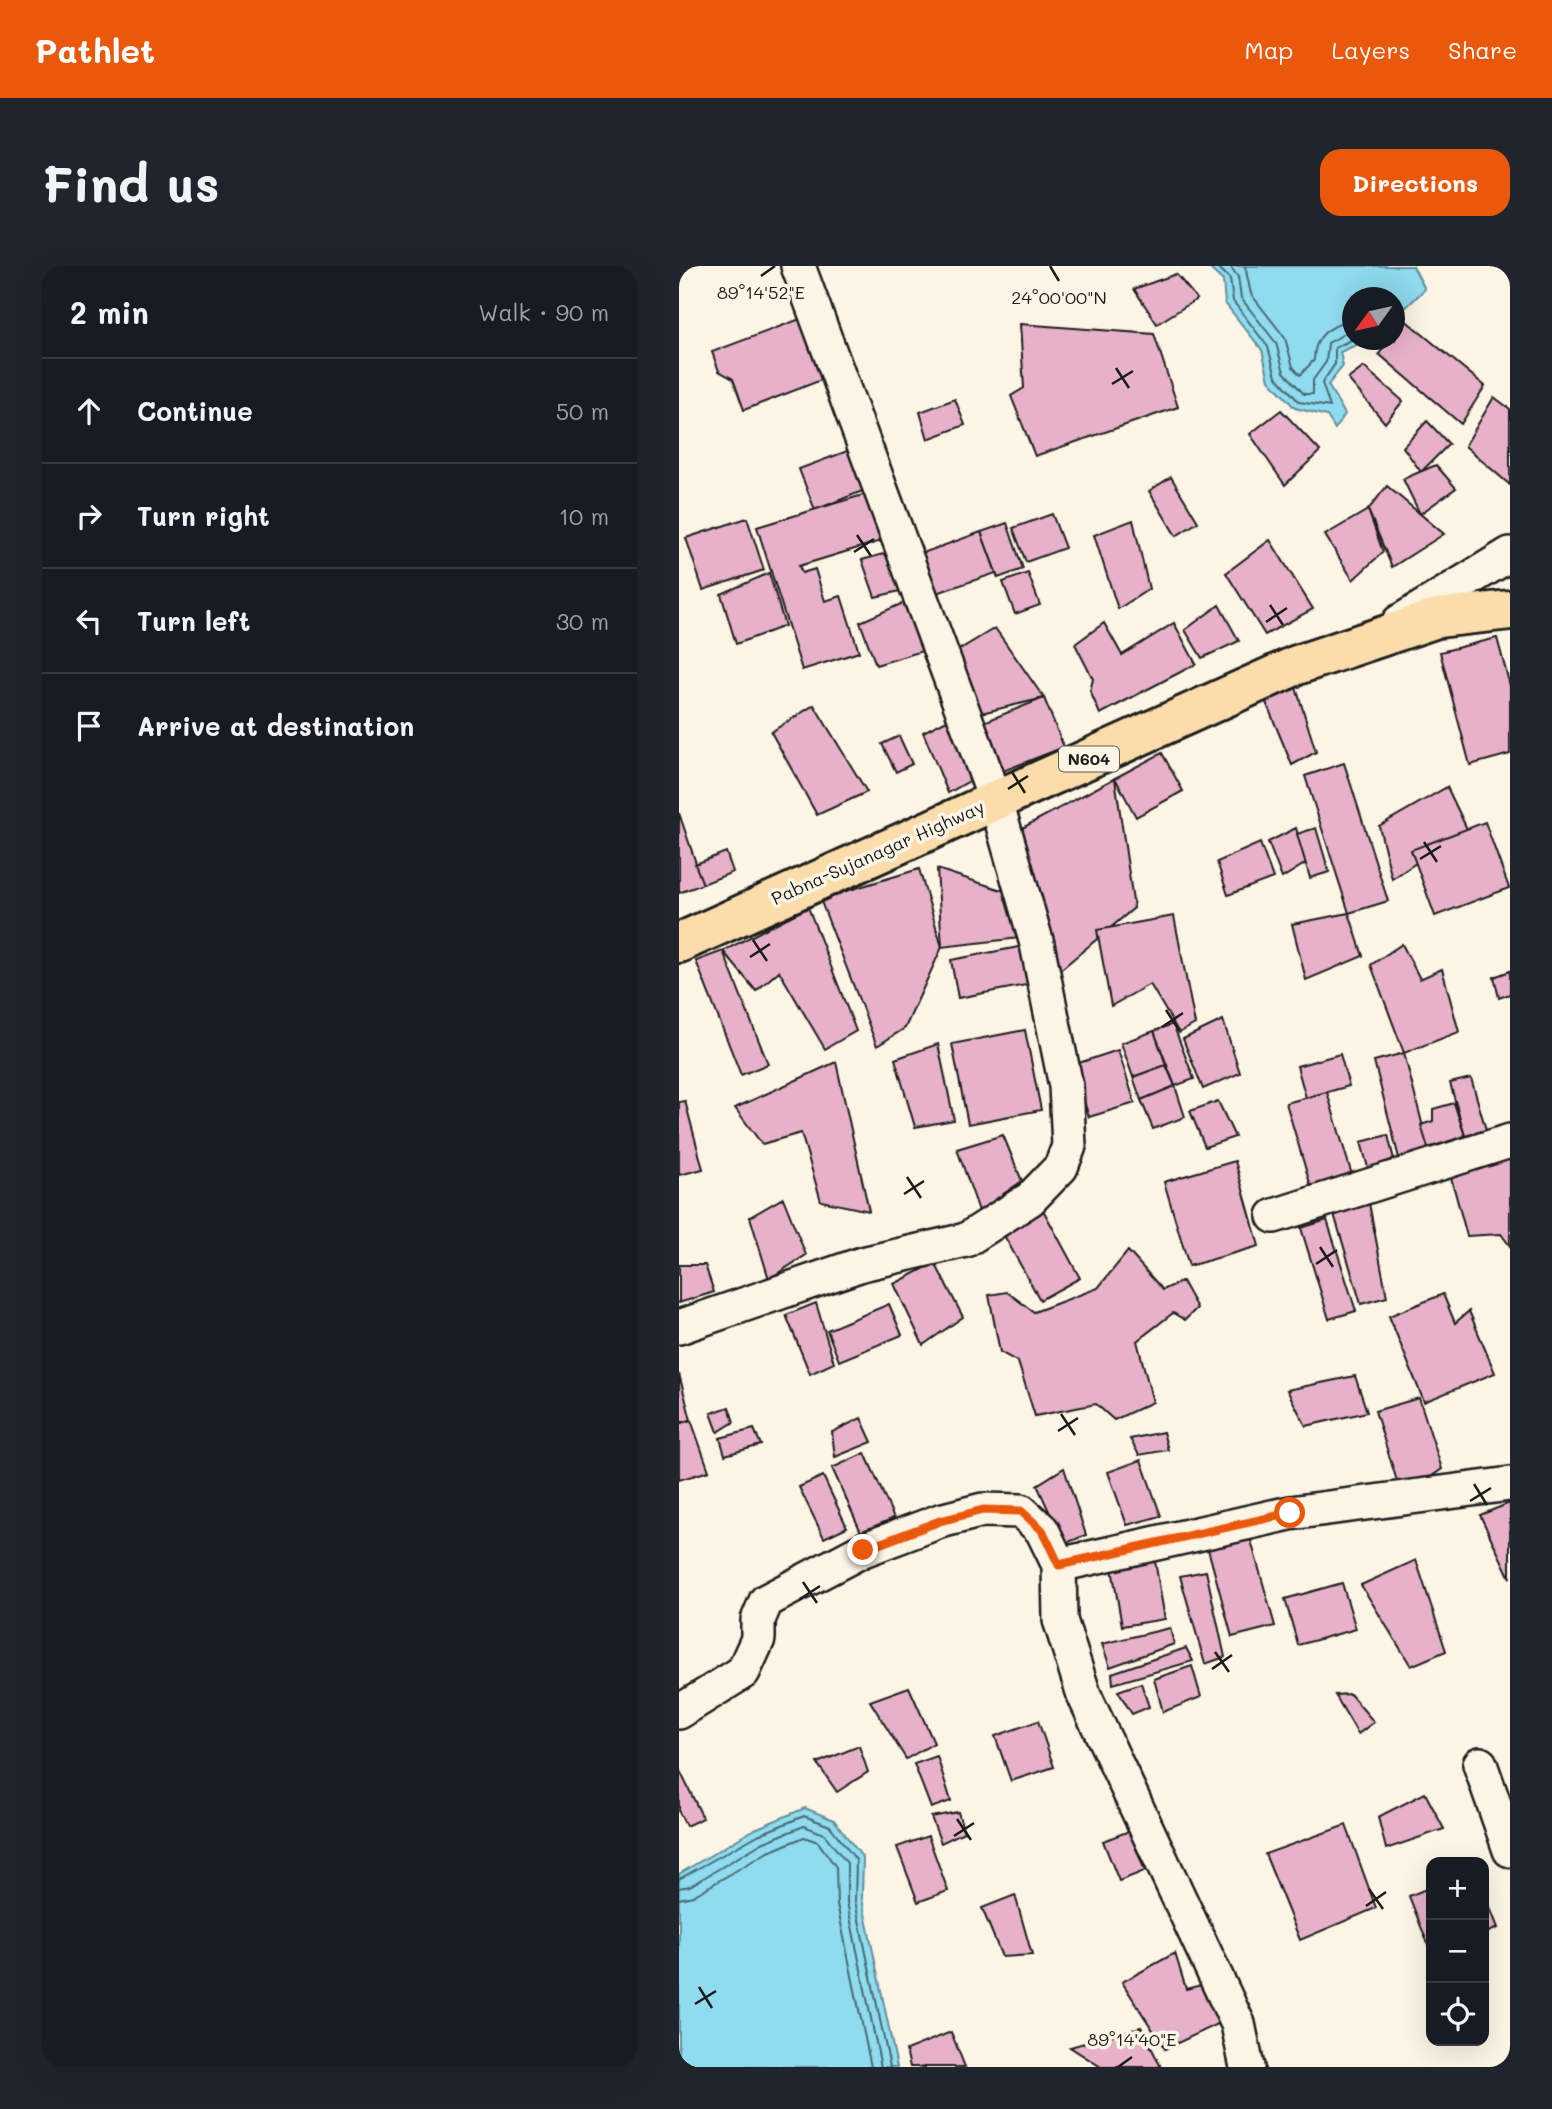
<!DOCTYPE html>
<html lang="en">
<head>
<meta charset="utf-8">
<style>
  body { margin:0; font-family:Mali,sans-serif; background:#20242c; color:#f1f3f6 }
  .controls { position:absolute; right:21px; bottom:21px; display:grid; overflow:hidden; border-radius:14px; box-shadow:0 7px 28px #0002 }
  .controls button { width:63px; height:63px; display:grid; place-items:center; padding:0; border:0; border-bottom:2px solid #363941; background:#171b24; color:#f1f3f6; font:35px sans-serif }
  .compass { position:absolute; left:663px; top:21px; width:63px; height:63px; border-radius:50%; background:#171b24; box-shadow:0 7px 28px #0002; rotate:237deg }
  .stop { position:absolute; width:21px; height:21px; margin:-16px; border:5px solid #ea580c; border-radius:50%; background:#fff }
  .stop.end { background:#ea580c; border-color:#fff; box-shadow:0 2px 7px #0008 }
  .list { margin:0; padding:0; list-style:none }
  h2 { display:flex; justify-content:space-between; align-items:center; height:91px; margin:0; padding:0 28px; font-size:30px }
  h2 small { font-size:23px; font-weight:400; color:#9ea1a6 }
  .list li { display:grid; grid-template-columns:46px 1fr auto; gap:21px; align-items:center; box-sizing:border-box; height:105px; padding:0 28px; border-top:2px solid #363941 }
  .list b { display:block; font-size:26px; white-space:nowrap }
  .list em { font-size:23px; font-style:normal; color:#9ea1a6 }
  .icon { flex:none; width:38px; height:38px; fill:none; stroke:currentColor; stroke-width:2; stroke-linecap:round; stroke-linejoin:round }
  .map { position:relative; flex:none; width:831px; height:1801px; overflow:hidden; border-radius:21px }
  header { display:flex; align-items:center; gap:42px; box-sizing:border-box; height:98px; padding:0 35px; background:#ea580c; color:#fff }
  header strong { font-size:33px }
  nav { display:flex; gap:38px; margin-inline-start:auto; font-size:24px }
  .intro { display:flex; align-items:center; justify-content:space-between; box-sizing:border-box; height:168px; padding:0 42px }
  h1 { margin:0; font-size:49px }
  .button { padding:18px 32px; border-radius:21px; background:#ea580c; color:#fff; font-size:24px; font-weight:700 }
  main { display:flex; gap:42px; padding:0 42px }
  aside { flex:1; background:#171b24; border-radius:21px; box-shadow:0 7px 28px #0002 }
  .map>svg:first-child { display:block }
  .water { fill:#8fdbef; stroke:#618f9b; stroke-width:2 }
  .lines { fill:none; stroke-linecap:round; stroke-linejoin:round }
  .shore { stroke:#4a6870; stroke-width:2 }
  .building { fill:#e7b1ca; stroke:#1c1c1c; stroke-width:2 }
  .minor-casing { stroke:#1c1c1c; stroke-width:38 }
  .highway-casing { stroke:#1c1c1c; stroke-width:44 }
  .minor { stroke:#fcf5e5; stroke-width:33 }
  .highway { stroke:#fbddab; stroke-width:38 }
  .route { stroke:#ea580c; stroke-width:9 }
  .ticks { fill:none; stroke:#1c1c1c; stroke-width:2.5 }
  .labels { text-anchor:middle; stroke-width:7; stroke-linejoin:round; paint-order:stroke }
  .shield { fill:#fcf5e5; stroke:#5f5d58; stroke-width:2 }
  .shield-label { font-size:16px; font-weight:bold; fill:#1c1c1c }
  .street-label { font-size:18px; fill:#1c1c1c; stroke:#fcf5e5 }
  .ticks-label { font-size:18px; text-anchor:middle; fill:#1c1c1c; stroke:#fcf5e5; stroke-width:7; stroke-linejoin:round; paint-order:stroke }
</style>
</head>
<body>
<header>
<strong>Pathlet</strong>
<nav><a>Map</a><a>Layers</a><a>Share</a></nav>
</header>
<div class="intro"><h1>Find us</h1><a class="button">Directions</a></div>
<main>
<aside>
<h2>2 min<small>Walk · 90 m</small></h2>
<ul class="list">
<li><svg class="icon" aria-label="ahead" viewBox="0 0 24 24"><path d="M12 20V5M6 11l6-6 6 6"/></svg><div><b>Continue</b></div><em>50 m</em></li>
<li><svg class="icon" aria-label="right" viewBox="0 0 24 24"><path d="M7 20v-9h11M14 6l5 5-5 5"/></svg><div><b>Turn right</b></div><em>10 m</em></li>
<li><svg class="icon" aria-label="left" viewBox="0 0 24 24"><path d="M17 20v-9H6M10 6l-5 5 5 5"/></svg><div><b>Turn left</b></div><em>30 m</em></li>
<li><svg class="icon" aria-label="arrive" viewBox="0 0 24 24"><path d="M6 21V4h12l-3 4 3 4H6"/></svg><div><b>Arrive at destination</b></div></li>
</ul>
</aside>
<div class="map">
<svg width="831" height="1801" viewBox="0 0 831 1801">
  <rect width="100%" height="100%" fill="#fcf5e5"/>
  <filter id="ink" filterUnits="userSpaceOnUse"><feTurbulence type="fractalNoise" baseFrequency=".0143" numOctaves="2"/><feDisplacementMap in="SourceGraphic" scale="14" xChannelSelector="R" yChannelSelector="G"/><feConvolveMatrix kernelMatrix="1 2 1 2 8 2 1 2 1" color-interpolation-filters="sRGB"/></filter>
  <g filter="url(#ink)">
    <g class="water">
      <polygon points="528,0 734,0 746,23 716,52 716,32 674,32 674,74 689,74 661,86 664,100 649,119 666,148 656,163 648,150 616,142 590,114 583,84 546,37 544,15"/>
      <polygon points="126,1542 155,1554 184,1592 183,1633 218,1801 0,1801 0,1608 76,1563"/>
    </g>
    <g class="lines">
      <g class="shore">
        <polyline points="538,0 551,13 554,35 589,81 597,110 620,136 651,141 643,117 656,98 656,82 674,73"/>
        <polyline points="551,0 559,11 562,32 597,77 605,106 625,128 634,128 634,114 647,96 649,77 674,63"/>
        <path d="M566,0L572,28L606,72L614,101L621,109L635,94C635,67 652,61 674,52"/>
        <polyline points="0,1613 79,1569 125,1550 151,1560 177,1594 176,1635 211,1801"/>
        <polyline points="0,1622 11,1620 83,1577 125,1560 145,1568 168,1597 168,1636 202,1801"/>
        <polyline points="0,1633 14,1630 87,1587 125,1571 139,1576 157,1601 158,1638 192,1801"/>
      </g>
    </g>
    <g class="building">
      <polygon points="497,8 518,33 478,58 455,23"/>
      <polygon points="121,53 145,113 65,144 54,113 40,105 33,86"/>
      <polygon points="725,53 806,120 782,158 700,88 710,74 716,74 716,66"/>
      <polygon points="341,58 475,68 499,141 356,190 332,130 345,122"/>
      <polygon points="685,101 724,135 706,157 669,113"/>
      <polygon points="815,131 831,143 831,219 786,180"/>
      <polygon points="276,133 286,159 249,173 241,146"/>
      <polygon points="602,144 641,185 606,219 571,168"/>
      <polygon points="748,155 770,178 742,206 724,181"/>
      <polygon points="171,184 186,224 136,244 120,203"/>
      <polygon points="757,199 777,222 741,248 724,213"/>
      <polygon points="492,211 519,256 497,270 470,225"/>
      <polygon points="708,220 765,268 713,301 689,244"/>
      <polygon points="187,228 202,275 120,300 123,307 136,303 146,335 162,330 180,386 123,404 78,261"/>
      <polygon points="689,244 704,286 674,314 646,269"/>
      <polygon points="373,248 386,282 347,296 334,262"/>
      <polygon points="68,252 85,304 24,324 7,272"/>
      <polygon points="454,254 470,323 439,343 415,269"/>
      <polygon points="328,257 344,303 319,312 302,266"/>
      <polygon points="302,266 317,307 252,329 238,289"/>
      <polygon points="591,274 634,343 586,369 547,307"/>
      <polygon points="215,285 225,324 196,331 183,294"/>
      <polygon points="90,307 106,360 57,378 42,328"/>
      <polygon points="349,307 361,339 336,348 324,316"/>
      <polygon points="224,337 247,384 197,399 181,356"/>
      <polygon points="540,339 560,375 523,392 506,364"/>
      <polygon points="425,357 443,389 495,357 517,398 421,448 411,425 414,413 396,378"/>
      <polygon points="316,362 365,432 298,448 270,390"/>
      <polygon points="818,372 831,420 831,488 791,499 761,386"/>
      <polygon points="615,415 637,486 613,499 586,434"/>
      <polygon points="365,432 385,481 319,507 300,458"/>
      <polygon points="135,439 188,526 138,549 92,466"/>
      <polygon points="274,451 292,514 269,527 244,466"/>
      <polygon points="220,470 233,498 217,506 203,478"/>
      <polygon points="483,487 504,525 457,551 436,512"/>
      <polygon points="665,497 709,635 670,647 626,510"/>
      <polygon points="436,512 455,642 374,710 343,562"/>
      <polygon points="768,521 788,563 713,613 700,560"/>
      <polygon points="0,547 24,618 0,627"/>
      <polygon points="806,556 830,622 756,650 732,584"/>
      <polygon points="617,562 627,597 603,612 589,576"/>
      <polygon points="637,562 650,606 631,612 618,568"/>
      <polygon points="581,577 594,612 549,629 538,596"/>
      <polygon points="47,586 54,606 24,618 16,598"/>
      <polygon points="240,603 263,681 226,762 198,780 141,633"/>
      <polygon points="258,603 338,629 349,671 263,681"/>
      <polygon points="129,641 177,765 146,783 100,705 77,725 44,685"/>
      <polygon points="670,647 684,690 627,714 613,658"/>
      <polygon points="495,650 516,758 500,767 471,718 432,740 418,664"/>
      <polygon points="723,678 741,713 763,703 780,766 725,787 692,699"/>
      <polygon points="345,680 352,718 279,732 272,694"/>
      <polygon points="44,685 89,798 62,809 17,695"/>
      <polygon points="831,705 831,728 820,732 815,711"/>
      <polygon points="544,754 561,807 524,823 504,773"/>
      <polygon points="494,758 515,813 496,820 475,765"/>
      <polygon points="346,764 362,844 289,858 273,778"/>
      <polygon points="475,765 487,799 454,811 442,777"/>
      <polygon points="259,778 275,854 236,861 216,793"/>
      <polygon points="439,784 456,837 410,851 394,799"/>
      <polygon points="725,787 751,888 721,896 695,795"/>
      <polygon points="661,788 670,820 627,832 618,800"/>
      <polygon points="157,796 190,945 142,935 122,867 83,878 56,842"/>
      <polygon points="487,799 496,820 462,834 454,811"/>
      <polygon points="792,812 807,864 786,870 771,817"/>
      <polygon points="496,820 506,851 474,863 462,834"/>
      <polygon points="648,826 673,909 632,921 607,837"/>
      <polygon points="6,835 24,903 0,909 0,836"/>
      <polygon points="539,835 556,871 526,881 511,845"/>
      <polygon points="775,837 786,870 749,882 742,859 754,855 754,843"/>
      <polygon points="324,869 343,915 300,945 278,883"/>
      <polygon points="709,869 717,902 691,909 682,876"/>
      <polygon points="831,890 831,980 822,968 788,970 770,904"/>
      <polygon points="556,895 580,980 510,1000 485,916"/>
      <polygon points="104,932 127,989 90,1013 71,951"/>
      <polygon points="689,932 708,1031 682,1038 652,938"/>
      <polygon points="363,942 401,1012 361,1034 322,964"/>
      <polygon points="648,954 677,1045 650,1053 622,962"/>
      <polygon points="449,985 484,1024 503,1015 518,1042 506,1054 494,1047 458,1075 474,1136 435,1154 417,1138 356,1150 339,1096 321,1086 310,1029 328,1026 355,1046 419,1022"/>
      <polygon points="256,997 284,1051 244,1079 215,1018"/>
      <polygon points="0,999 26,999 35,1026 0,1037"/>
      <polygon points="764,1028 776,1057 790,1045 816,1107 745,1136 710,1050"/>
      <polygon points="137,1037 155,1097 131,1108 107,1049"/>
      <polygon points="210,1038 223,1069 160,1095 148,1064"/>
      <polygon points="0,1108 12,1154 0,1157"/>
      <polygon points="676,1110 688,1146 627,1160 608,1124"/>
      <polygon points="740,1132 763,1203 723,1231 696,1145"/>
      <polygon points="50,1141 55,1156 39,1166 32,1147"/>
      <polygon points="182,1152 193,1176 156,1191 153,1166"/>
      <polygon points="12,1154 30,1205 0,1214 0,1158"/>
      <polygon points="75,1163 82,1179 46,1189 41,1172"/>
      <polygon points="484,1166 489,1184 460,1189 451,1173"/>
      <polygon points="186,1187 215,1252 182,1266 153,1202"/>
      <polygon points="462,1194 482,1250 448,1259 429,1206"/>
      <polygon points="385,1202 407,1269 385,1278 358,1219"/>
      <polygon points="144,1210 168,1261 145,1272 120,1221"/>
      <polygon points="831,1237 831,1312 801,1249"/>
      <polygon points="571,1271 596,1360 553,1371 529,1283"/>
      <polygon points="431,1291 476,1295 486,1353 443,1360"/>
      <polygon points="737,1294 767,1385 732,1400 682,1319"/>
      <polygon points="527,1305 546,1391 526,1398 501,1310"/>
      <polygon points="663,1317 677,1363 619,1379 606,1333"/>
      <polygon points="491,1362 495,1378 431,1401 423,1378"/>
      <polygon points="507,1382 514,1395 434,1418 433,1407"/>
      <polygon points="513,1400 522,1431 484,1446 475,1413"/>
      <polygon points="462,1417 470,1441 453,1448 439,1425"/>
      <polygon points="230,1421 255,1477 227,1493 191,1435"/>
      <polygon points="671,1428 695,1456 679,1468 656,1429"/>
      <polygon points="359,1455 375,1501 332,1515 316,1470"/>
      <polygon points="180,1480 189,1506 158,1526 138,1497"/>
      <polygon points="258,1490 272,1535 252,1542 235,1498"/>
      <polygon points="0,1503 24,1552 7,1560 0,1546"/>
      <polygon points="746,1527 765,1563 707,1583 699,1551"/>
      <polygon points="279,1546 285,1566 262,1577 252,1551"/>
      <polygon points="667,1559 697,1642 621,1674 586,1588"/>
      <polygon points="450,1565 466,1605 440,1615 424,1575"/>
      <polygon points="249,1570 269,1625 239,1636 218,1581"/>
      <polygon points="752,1621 752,1686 730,1630"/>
      <polygon points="805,1626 819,1662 805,1668"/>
      <polygon points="336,1629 353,1689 323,1691 303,1642"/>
      <polygon points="496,1687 507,1723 530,1717 539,1758 486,1783 443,1716"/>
      <polygon points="462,1761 482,1801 422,1801 391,1781"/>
      <polygon points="272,1766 286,1801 231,1801 227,1784"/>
    </g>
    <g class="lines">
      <g class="minor-casing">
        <g id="minor">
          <polyline points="720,356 831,288"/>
          <polyline points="595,950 831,875"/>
          <polyline points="0,1061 183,998 287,974 351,933 382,901 390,880 387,820 358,678 317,535 119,0"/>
          <polyline points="380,1299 611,1247 831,1218"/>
          <polyline points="0,1446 64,1406 79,1373 79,1354 87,1335 184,1284 261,1255 304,1244 342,1245 363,1264 380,1299 381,1354 405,1429 559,1758 568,1801"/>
          <polyline points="801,1498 831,1584"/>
        </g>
      </g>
      <g class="highway-casing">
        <polyline id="highway" points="0,677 618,399 758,352 831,344"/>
      </g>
      <use href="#minor" class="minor"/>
      <use href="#highway" class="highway"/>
    </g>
  </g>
  <g class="lines" filter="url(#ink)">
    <polyline class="route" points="184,1284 261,1255 304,1244 342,1245 363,1264 380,1299 611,1247"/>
  </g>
  <path class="ticks" d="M371,0L380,15M82,10L96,0M437,102L450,122M433,118L454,105M178,269L192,290M175,286L195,273M591,339L604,359M587,356L608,342M333,506L346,527M329,523L349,510M745,576L758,596M741,593L762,580M74,674L88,695M71,691L91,678M487,744L500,764M483,761L504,747M228,911L242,932M225,928L245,915M641,981L654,1001M637,998L658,984M382,1148L396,1169M379,1165L399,1152M795,1218L808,1239M791,1235L812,1222M124,1316L138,1337M121,1333L141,1320M536,1386L550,1406M533,1403L553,1389M278,1553L292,1574M275,1570L295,1557M690,1623L704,1643M687,1640L707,1626M20,1721L33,1742M16,1738L37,1725M439,1801L453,1791"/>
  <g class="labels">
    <rect class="shield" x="380" y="480.5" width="60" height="25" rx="5"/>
    <g class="shield-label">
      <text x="410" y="499">N604</text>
    </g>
    <g class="street-label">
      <text transform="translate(199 587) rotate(-24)" y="6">Pabna-Sujanagar Highway</text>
    </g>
  </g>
  <g class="ticks-label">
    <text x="82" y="33">89°14'52"E</text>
    <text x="380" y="38">24°00'00"N</text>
    <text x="453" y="1780">89°14'40"E</text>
  </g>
</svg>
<div class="controls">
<button>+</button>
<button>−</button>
<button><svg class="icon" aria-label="locate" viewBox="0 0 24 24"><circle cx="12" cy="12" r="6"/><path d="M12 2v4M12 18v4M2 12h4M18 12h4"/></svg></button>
</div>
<svg class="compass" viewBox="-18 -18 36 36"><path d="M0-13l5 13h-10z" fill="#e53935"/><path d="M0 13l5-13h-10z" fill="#9ea1a6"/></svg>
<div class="stop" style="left:611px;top:1247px"></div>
<div class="stop end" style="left:184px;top:1284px"></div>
</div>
</main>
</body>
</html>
